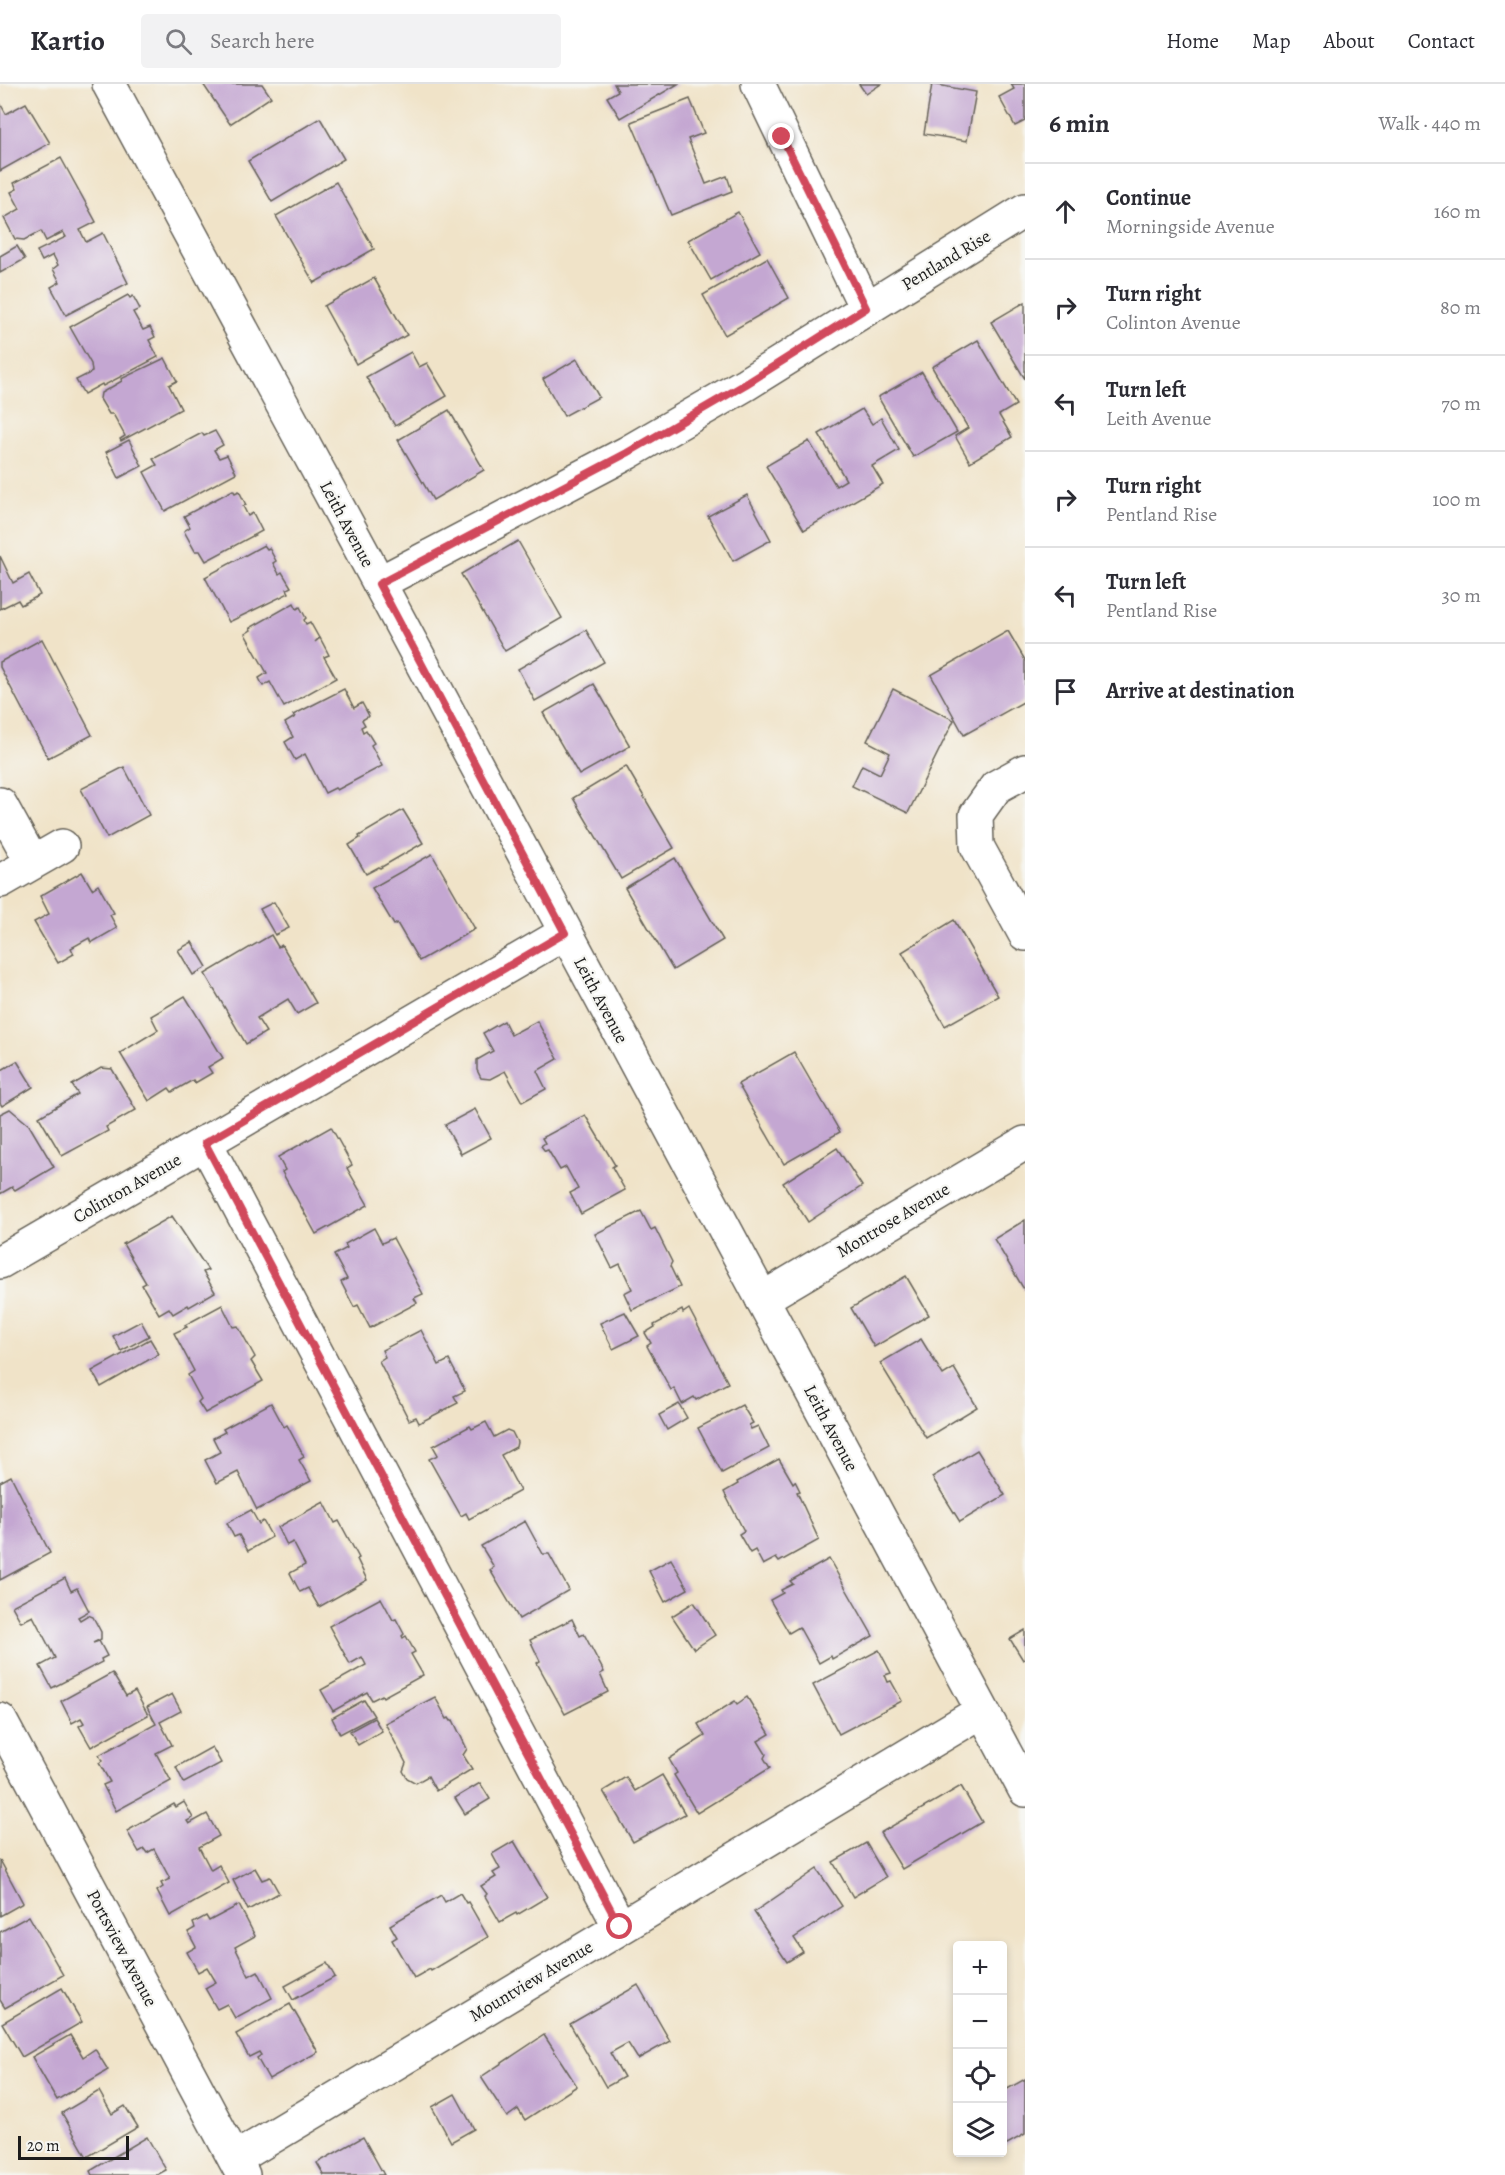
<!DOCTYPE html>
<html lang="en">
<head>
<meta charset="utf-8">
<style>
  body { margin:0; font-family:Alegreya,serif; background:#f2f2f3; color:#2b2b33 }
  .controls { position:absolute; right:18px; bottom:18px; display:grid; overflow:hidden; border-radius:6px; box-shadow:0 3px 9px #0003 }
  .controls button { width:54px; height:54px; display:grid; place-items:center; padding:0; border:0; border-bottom:2px solid #e1e1e2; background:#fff; color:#2b2b33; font:30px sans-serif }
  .scale { position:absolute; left:18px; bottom:15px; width:111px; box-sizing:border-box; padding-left:6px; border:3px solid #1c1c1c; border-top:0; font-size:16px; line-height:21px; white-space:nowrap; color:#1c1c1c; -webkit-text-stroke:4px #f6f6f2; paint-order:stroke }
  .stop { position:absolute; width:18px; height:18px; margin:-14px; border:4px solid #d1495b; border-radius:50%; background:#fff }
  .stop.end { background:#d1495b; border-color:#fff; box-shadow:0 2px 6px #0008 }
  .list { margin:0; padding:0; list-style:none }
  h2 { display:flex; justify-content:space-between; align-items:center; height:78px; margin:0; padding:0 24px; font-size:26px }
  h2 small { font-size:20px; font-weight:400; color:#7c7c81 }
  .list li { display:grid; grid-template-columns:39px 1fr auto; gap:18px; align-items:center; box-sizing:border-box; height:96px; padding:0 24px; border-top:2px solid #e1e1e2 }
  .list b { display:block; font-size:22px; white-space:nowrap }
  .list p { margin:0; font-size:20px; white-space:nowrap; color:#7c7c81 }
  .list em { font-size:20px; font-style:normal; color:#7c7c81 }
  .icon { flex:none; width:33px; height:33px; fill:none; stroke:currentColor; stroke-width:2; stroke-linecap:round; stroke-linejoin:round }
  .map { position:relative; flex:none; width:1025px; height:2091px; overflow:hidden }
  header { display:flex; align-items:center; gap:36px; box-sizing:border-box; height:84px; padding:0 30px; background:#fff; border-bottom:2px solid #e1e1e2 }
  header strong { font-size:28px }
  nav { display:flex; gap:33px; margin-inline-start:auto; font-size:21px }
  .search { width:420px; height:54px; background:#f2f2f3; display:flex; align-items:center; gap:15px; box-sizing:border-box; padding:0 21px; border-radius:6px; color:#7c7c81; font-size:22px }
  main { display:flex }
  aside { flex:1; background:#fff }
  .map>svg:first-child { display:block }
  .building { fill:#c4a7d2 }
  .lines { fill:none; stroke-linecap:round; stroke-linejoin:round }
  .street-casing { stroke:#666258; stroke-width:36 }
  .secondary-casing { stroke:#666258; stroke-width:36 }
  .street { stroke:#fff; stroke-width:33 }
  .secondary { stroke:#fff; stroke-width:33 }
  .route { stroke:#d1495b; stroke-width:8 }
  .labels { text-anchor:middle; stroke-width:4.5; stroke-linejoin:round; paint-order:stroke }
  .street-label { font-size:18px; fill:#1c1c1c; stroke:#f6f6f2 }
</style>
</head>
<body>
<header>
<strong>Kartio</strong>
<div class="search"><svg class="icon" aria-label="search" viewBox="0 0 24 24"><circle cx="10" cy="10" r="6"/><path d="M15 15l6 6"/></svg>Search here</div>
<nav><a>Home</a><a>Map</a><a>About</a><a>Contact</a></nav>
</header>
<main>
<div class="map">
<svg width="1025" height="2091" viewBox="0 0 1025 2091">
  <rect width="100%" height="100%" fill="#f6f6f2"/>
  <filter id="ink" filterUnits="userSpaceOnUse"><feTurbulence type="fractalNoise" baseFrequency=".0167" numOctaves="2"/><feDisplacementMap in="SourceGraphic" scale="12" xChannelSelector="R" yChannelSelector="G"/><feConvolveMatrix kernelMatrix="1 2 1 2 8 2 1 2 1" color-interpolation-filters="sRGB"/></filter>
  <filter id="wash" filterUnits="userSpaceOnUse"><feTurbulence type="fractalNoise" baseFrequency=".008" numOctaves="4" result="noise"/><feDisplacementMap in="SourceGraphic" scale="24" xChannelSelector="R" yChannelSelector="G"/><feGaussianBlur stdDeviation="1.35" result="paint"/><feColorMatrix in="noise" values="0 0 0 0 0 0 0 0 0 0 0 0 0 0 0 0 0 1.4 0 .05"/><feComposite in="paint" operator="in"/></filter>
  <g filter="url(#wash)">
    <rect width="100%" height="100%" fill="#f0e3c8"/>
    <g id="blocks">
      <g class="building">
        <polygon points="203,0 262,0 271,13 230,40"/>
        <polygon points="614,0 678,0 620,34 607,13 618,7"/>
        <polygon points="859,0 881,0 866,10"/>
        <polygon points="932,0 976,8 967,57 924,50"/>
        <polygon points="1011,0 1025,0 1025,37 1015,42 999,13 1014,5"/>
        <polygon points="690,15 704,49 688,55 706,100 727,92 732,107 671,131 631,38"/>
        <polygon points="0,19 6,30 26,19 50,59 0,87"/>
        <polygon points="320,34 344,75 272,118 248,77"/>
        <polygon points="61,74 96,138 80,146 86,158 103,149 128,199 66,231 51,203 60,198 53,185 58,181 53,171 42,177 37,167 66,153 63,148 46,157 41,147 24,156 15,155 4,134 20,125 11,108 17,105 14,99"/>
        <polygon points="336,98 374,165 314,199 276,132"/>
        <polygon points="738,128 760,168 711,196 688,156"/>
        <polygon points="17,162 25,175 0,189 0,172"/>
        <polygon points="767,174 789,214 725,251 703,211"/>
        <polygon points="374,194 407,251 356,280 324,222"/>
        <polygon points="128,211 130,214 133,212 140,225 133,228 143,246 150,243 155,253 149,256 158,273 103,302 102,300 84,310 76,296 92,288 91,280 70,243"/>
        <polygon points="1025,218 1025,295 991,238"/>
        <polygon points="978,256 1016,321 999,331 1012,353 970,378 955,352 968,344 932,283"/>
        <polygon points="411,268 419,283 427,279 447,312 395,342 366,293"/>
        <polygon points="165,274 177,297 169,301 181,325 121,357 120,355 125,352 113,330 109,330 100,315 101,309 122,297 121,295"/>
        <polygon points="577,275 599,313 564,332 543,295"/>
        <polygon points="922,288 957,348 913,373 878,313"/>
        <polygon points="862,325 872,340 881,334 899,366 872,382 883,400 804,446 766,382 809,357 836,402 846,396 819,350"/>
        <polygon points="449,326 484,386 433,416 398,356"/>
        <polygon points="215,347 223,361 214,366 219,374 227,371 236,389 165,427 144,388 157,381 153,375 202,349 204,352"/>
        <polygon points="129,356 142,382 119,394 106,368"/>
        <polygon points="233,406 235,409 239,407 246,421 243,422 248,432 253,429 262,447 206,477 200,467 195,467 184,447 190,443 184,432"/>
        <polygon points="747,411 771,456 733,477 708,432"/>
        <polygon points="518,457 562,534 505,567 461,490"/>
        <polygon points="264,461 267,465 269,464 276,477 273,479 279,490 282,488 291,503 287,505 289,509 229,538 205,493"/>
        <polygon points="0,472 13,499 29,490 40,511 21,521 18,516 0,525"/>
        <polygon points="294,519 297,525 300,523 306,534 304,536 306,540 310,538 319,554 315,558 320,554 329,571 324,573 336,594 284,623 270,598 263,602 259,594 267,589 245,550 251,546 250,544"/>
        <polygon points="586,546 604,578 535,617 518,585"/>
        <polygon points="1008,547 1025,576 1025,617 964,651 931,591"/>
        <polygon points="42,555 92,651 48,674 0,583 0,578"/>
        <polygon points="594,600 630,662 579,691 543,629"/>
        <polygon points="344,605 354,624 362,619 369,632 362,636 365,641 361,643 363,648 366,646 374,659 371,661 382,682 337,706 335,704 325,709 305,670 295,676 285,658 293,653 285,639 295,633 293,631"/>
        <polygon points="893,605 954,636 908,729 852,702 862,681 880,690 890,669 867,657"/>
        <polygon points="626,682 674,764 621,795 573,714"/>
        <polygon points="124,683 149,731 107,754 81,705"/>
        <polygon points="403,726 423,759 380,784 379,783 366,790 349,761 360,754 359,752"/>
        <polygon points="432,770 475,845 419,877 397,839 394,841 372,804"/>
        <polygon points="675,774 723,856 673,886 625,804"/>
        <polygon points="82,788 92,805 98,801 114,829 110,831 117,844 91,859 89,854 71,864 74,870 58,879 34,838 49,830 40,812"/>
        <polygon points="274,818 289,844 275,851 260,825"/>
        <polygon points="954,836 998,912 945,942 902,868"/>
        <polygon points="271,851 278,863 282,861 316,919 297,930 288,915 257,934 266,948 246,960 205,890"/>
        <polygon points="192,858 207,883 193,891 178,866"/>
        <polygon points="185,912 223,974 208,983 212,989 195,999 193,996 172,1008 169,1004 149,1017 120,969 158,946 151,932"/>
        <polygon points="504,937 511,951 537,937 558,975 537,987 546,1005 522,1018 505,987 490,995 481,994 477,986 477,976 493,967 483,949"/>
        <polygon points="794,968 840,1048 784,1080 738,1000"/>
        <polygon points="17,977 33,1003 2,1022 0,1019 0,987"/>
        <polygon points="101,984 112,985 136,1026 106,1043 108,1047 62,1072 39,1033 78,1010 72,1001"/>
        <polygon points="10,1025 29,1041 54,1083 15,1106 12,1103 0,1110 0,1030"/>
        <polygon points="475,1025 491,1054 461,1070 445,1041"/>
        <polygon points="585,1031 615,1081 612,1083 625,1106 581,1130 570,1109 578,1105 566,1083 560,1086 548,1066 545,1067 541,1062 545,1059 542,1054"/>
        <polygon points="331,1043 352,1081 347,1084 368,1121 316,1150 282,1088 285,1086 278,1073"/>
        <polygon points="837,1064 862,1102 808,1138 783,1099"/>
        <polygon points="641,1127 651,1146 655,1144 672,1178 670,1182 680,1203 632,1226 624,1209 632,1205 620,1180 612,1184 595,1150"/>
        <polygon points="172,1132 208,1186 203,1188 215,1208 189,1223 188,1221 173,1230 169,1224 159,1230 142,1201 146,1199 123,1160"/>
        <polygon points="1025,1136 1025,1207 994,1155"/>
        <polygon points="374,1144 382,1159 393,1154 423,1210 414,1214 417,1219 370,1244 358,1221 354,1223 341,1198 347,1195 334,1171 347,1164 345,1160"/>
        <polygon points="906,1192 929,1231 874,1263 851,1224"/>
        <polygon points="222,1221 233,1243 238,1242 255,1273 251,1277 263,1297 205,1329 198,1318 201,1315 188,1291 194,1287 174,1249 187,1243 185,1241"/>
        <polygon points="689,1225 728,1299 696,1316 694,1313 682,1320 674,1304 671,1306 647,1262 651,1259 645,1249 655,1243 654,1241 682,1226 683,1229"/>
        <polygon points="625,1228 639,1252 613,1265 600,1239"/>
        <polygon points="141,1237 149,1252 121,1267 113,1252"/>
        <polygon points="421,1246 439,1281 449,1276 465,1307 454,1312 458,1319 419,1339 416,1333 409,1336 379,1277 385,1273 382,1266"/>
        <polygon points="150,1255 159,1270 101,1303 92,1287"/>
        <polygon points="921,1255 943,1291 954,1284 977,1323 926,1354 880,1279"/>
        <polygon points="271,1319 284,1343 287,1341 304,1373 299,1376 311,1397 257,1426 238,1388 217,1399 205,1376 220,1368 213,1354 225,1348 223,1345"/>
        <polygon points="679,1320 687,1334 667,1346 659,1331"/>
        <polygon points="742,1321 753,1339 749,1341 751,1345 758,1342 769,1364 722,1389 698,1344"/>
        <polygon points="486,1338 494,1353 507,1346 512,1348 517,1358 516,1363 501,1371 520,1407 469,1435 466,1429 461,1432 429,1375 438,1371 433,1362 470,1342 472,1345"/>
        <polygon points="977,1366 1005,1411 960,1438 932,1393"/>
        <polygon points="779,1375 793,1399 795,1397 800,1407 797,1408 819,1456 779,1478 776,1474 763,1481 755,1466 750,1469 739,1450 744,1447 724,1408 738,1400 737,1398"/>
        <polygon points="11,1392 50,1469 0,1496 0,1398"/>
        <polygon points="324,1418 335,1439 339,1437 359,1474 357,1475 367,1496 319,1523 308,1504 300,1508 290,1489 305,1481 293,1458 287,1461 278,1443"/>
        <polygon points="251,1426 259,1440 263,1437 272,1453 248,1467 239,1451 234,1453 227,1439"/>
        <polygon points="525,1437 543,1470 549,1470 569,1506 519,1535 490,1486 494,1483 481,1462"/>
        <polygon points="671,1475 688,1505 665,1518 649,1487"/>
        <polygon points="829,1475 873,1552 832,1575 831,1572 819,1579 799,1543 789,1549 770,1516 783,1509 781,1506 793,1500 790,1497"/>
        <polygon points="65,1494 71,1507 77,1504 89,1527 78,1533 80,1536 88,1531 93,1533 101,1548 101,1555 93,1559 99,1557 107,1572 101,1575 102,1578 52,1604 40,1582 55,1574 33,1532 21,1538 12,1522"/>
        <polygon points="381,1514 393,1536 396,1535 404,1550 402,1552 403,1554 406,1552 415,1568 411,1570 423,1591 383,1613 382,1611 372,1616 367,1608 333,1627 321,1606 366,1581 362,1573 350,1580 329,1542"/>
        <polygon points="694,1518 715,1551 694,1565 672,1532"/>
        <polygon points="572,1535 580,1552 584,1550 604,1588 600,1590 608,1608 565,1630 537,1579 540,1577 530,1556"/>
        <polygon points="1025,1546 1025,1575 1023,1576 1010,1555"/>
        <polygon points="879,1566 891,1589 885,1591 888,1598 891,1597 902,1617 839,1650 813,1601"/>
        <polygon points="112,1589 126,1612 135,1607 148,1631 91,1663 79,1642 84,1639 81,1634 72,1639 61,1617"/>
        <polygon points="172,1610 181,1627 160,1638 172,1661 156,1669 171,1697 116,1727 103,1701 110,1698 99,1679 102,1677 99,1671 156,1640 147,1623"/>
        <polygon points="435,1613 447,1635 449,1634 451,1637 453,1636 467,1665 463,1671 472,1685 436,1707 428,1692 416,1699 407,1694 403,1687 406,1679 385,1639"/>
        <polygon points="747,1613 770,1650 758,1657 766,1670 764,1674 770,1684 697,1729 674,1691 677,1689 669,1675 705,1652 698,1640 735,1617 737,1620"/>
        <polygon points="364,1616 374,1632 340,1650 332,1634"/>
        <polygon points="374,1634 382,1647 358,1661 350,1647"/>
        <polygon points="212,1663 221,1679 184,1699 176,1683"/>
        <polygon points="662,1691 685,1730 633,1758 603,1707 626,1693 635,1707"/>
        <polygon points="480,1699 490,1715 465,1730 455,1714"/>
        <polygon points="961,1702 982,1738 902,1785 880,1749"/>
        <polygon points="184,1718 193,1734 187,1737 189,1740 207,1730 219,1752 199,1763 211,1786 219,1781 229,1799 170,1832 157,1807 163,1803 161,1799 170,1795 154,1765 147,1769 144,1765 139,1768 127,1747 174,1720 176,1723"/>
        <polygon points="514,1757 547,1813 517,1831 516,1829 500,1838 485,1812 487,1810 481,1802 496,1793 493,1789 500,1785 492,1770"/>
        <polygon points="866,1759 886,1793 853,1813 833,1778"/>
        <polygon points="0,1776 23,1819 0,1832"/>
        <polygon points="255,1784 262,1796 270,1793 279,1809 248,1826 233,1796"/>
        <polygon points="817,1785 842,1822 794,1854 803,1868 787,1878 754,1828"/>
        <polygon points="460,1809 466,1819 468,1818 488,1853 431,1887 430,1885 414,1894 392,1856 397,1853 390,1841 441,1811 445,1818"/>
        <polygon points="239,1821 255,1852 235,1863 249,1892 258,1887 272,1914 235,1934 227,1920 217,1925 205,1904 216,1898 207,1883 198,1888 187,1868 196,1863 188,1848 195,1844 193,1839 206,1832 209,1837"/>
        <polygon points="29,1832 63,1891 5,1924 0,1916 0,1848"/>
        <polygon points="327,1879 335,1893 293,1916 285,1902"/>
        <polygon points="638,1901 670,1957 638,1975 628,1959 610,1969 624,1993 606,2003 570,1940"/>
        <polygon points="62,1904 82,1938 22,1973 2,1939"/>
        <polygon points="290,1920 318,1968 269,1995 257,1974 261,1971 259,1968 249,1973 236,1950"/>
        <polygon points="70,1951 83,1973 95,1965 108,1986 57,2016 32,1973"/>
        <polygon points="544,1951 577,2002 525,2036 518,2025 507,2033 481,1993"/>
        <polygon points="1025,1995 1025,2050 1002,2063 1002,2008"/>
        <polygon points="99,2007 112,2030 125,2022 138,2043 87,2073 62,2029"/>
        <polygon points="455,2010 474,2045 451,2058 432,2023"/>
        <polygon points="147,2053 166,2086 157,2091 92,2091 90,2087"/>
        <polygon points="363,2053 384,2091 324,2091 317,2079"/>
      </g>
    </g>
  </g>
  <g filter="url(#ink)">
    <use href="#blocks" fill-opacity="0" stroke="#666258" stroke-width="1.5"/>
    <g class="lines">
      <g class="street-casing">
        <g id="street">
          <polyline points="109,0 379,499 1025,1706"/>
          <polyline points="758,0 866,224"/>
          <polyline points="379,499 627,369 746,300 1025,126"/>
          <polyline points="1025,687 996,703 976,731 977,762 1025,850"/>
          <polyline points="0,720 32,778"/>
          <polyline points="1,797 62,762"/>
          <polyline points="205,1058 620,1843"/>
          <polyline points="0,1178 565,849"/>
          <polyline points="762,1215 1025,1059"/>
          <polyline points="235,2075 982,1627"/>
        </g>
      </g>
      <g class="secondary-casing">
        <polyline id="secondary" points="0,1636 243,2091"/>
      </g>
      <use href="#street" class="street"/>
      <use href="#secondary" class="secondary"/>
    </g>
  </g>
  <g class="lines" filter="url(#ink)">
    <polyline class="route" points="620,1843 205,1059 565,849 379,500 627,369 746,300 866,224 782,53"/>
  </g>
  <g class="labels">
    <g class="street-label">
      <text transform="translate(946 176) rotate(-31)" y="6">Pentland Rise</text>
      <text transform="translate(347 440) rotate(62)" y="6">Leith Avenue</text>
      <text transform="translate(601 916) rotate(62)" y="6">Leith Avenue</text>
      <text transform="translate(127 1104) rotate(-30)" y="6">Colinton Avenue</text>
      <text transform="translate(893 1136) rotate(-31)" y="6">Montrose Avenue</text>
      <text transform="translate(831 1344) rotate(62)" y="6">Leith Avenue</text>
      <text transform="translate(122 1864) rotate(62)" y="6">Portsview Avenue</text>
      <text transform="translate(531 1897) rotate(-31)" y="6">Mountview Avenue</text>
    </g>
  </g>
</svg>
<div class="controls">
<button>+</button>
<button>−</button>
<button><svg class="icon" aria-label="locate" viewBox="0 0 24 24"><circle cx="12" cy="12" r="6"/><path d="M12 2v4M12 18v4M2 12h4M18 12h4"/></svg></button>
<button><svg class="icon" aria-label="layers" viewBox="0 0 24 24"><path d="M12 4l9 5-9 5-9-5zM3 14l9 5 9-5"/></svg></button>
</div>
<div class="scale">20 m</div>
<div class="stop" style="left:620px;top:1843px"></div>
<div class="stop end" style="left:782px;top:53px"></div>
</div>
<aside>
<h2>6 min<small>Walk · 440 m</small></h2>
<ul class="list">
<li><svg class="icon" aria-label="ahead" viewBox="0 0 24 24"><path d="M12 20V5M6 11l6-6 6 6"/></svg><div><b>Continue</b><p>Morningside Avenue</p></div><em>160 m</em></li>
<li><svg class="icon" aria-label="right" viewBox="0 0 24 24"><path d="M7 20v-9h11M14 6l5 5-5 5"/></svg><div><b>Turn right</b><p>Colinton Avenue</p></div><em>80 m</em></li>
<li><svg class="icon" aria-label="left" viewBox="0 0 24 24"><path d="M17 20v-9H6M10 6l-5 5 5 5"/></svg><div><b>Turn left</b><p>Leith Avenue</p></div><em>70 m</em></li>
<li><svg class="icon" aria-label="right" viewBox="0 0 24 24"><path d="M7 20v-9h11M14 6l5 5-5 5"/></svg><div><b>Turn right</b><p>Pentland Rise</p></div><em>100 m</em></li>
<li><svg class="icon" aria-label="left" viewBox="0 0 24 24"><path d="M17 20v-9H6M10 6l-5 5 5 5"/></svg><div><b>Turn left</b><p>Pentland Rise</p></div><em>30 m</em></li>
<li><svg class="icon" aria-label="arrive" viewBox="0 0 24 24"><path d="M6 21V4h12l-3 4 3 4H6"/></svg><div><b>Arrive at destination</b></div></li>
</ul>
</aside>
</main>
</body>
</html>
